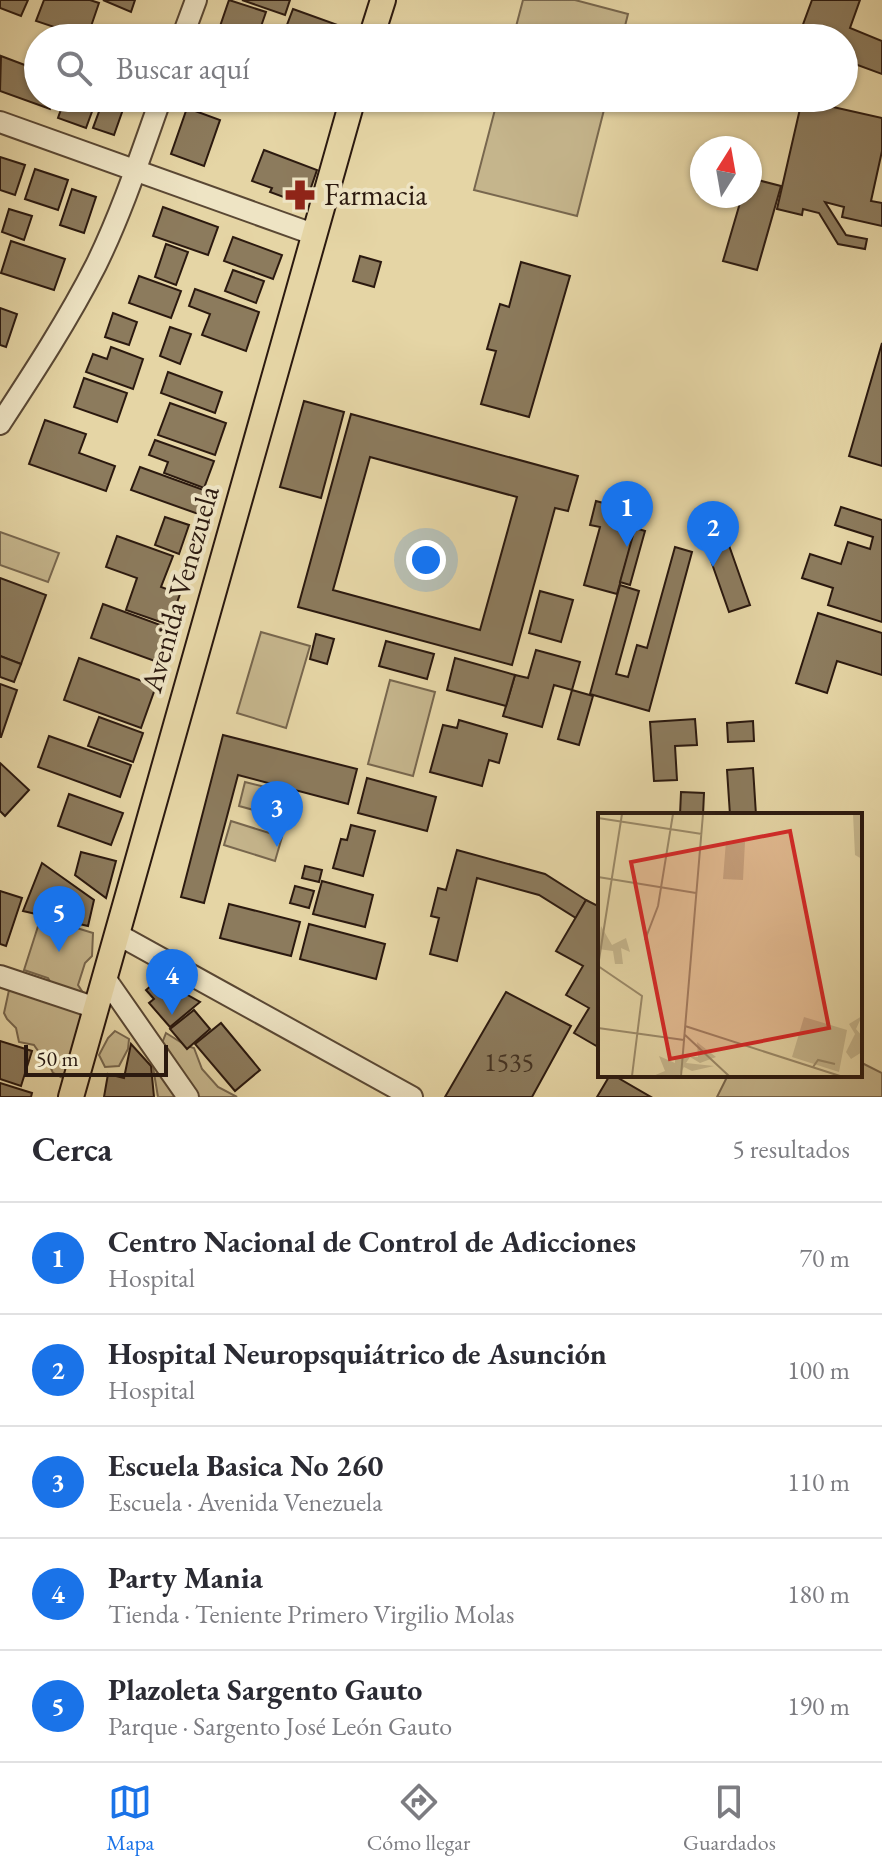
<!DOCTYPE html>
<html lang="es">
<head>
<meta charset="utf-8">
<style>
  body { margin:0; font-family:"EB Garamond",serif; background:#f2f2f3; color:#2b2b33 }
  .compass { position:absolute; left:690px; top:136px; width:72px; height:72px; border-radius:50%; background:#fff; box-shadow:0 2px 6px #0004; rotate:11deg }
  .scale { position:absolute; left:24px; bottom:20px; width:144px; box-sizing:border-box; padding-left:8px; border:4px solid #2b190f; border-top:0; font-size:22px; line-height:28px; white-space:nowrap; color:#2b190f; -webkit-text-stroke:6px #eee4c4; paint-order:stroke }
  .you { position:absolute; left:426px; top:560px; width:28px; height:28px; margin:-20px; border:6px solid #fff; border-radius:50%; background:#1a73e8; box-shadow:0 0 0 12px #1a73e833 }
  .badge { display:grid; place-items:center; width:52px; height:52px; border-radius:50%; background:#1a73e8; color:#fff; font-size:26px; font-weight:700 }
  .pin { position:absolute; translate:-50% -66px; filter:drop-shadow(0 2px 4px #0008) }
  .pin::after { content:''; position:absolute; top:42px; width:28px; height:24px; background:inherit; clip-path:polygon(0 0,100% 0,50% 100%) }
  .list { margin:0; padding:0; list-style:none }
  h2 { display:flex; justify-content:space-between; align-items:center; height:104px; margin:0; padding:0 32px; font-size:34px }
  h2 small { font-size:26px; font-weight:400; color:#7c7c81 }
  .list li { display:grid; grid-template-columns:52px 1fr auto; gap:24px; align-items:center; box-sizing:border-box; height:112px; padding:0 32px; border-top:2px solid #e1e1e2 }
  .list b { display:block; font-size:30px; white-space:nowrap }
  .list p { margin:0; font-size:26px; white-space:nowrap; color:#7c7c81 }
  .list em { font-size:26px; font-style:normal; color:#7c7c81 }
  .icon { flex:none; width:44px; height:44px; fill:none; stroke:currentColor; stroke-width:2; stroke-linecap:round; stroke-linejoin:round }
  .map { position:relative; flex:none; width:882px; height:1097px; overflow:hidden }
  .search { position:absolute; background:#fff; box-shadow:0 2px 6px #0004; left:24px; right:24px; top:24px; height:88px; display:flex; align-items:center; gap:20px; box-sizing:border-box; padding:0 28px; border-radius:44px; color:#7c7c81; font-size:30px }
  .sheet { height:664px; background:#fff }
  nav { display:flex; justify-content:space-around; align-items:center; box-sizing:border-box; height:112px; border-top:2px solid #e1e1e2; background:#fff; font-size:22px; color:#7c7c81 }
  nav a { display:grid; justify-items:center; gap:4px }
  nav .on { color:#1a73e8 }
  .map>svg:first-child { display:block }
  .green { fill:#c5b58c; stroke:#78674e; stroke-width:2 }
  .building { fill:#8c7b5d; stroke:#2b190f; stroke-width:2; fill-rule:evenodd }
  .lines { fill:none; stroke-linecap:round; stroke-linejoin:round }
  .minor-casing { stroke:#5a4834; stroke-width:24 }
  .major-casing { stroke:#2b190f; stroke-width:28 }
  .minor { stroke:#eee4c4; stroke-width:20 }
  .major { stroke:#e5d5a5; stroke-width:24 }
  .labels { text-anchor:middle; stroke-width:8; stroke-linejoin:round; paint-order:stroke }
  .number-label { font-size:26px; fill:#433222 }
  .poi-label { font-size:30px; fill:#2b190f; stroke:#eee4c4; text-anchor:start }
  .street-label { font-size:30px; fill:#2b190f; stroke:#eee4c4 }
  .inset-road { fill:none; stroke:#9b8a69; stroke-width:2 }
  .view { fill:#d62828; fill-opacity:0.15; stroke:#d62828; stroke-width:4 }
  .inset-edge { fill:none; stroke:#2b190f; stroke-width:4 }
</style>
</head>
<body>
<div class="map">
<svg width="882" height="1097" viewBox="0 0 882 1097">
  <rect width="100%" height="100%" fill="#e5d5a5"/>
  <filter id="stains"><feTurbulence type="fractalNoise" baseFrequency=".0025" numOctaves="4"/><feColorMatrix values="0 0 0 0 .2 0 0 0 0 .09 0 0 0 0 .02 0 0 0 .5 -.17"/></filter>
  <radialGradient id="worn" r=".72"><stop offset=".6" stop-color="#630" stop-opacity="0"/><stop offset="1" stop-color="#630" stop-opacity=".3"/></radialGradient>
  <g class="green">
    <polygon points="523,0 575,0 628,14 622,38 513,38"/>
    <polygon points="498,98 607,98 577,216 474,190"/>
    <polygon points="0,532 59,553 48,582 0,565"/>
    <polygon points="261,632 310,646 286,728 237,713"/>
    <polygon points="390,680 435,692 413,776 368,764"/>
    <polygon points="245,782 294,794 287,819 239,806"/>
    <polygon points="231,821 282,837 275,861 224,845"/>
    <path d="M41,917L93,933L92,956L85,963L78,985L91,1005L65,1079L53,1073C49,1062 41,1056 34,1045L19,1042L16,1028L7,1019L4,1013L9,990L51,983L48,978L24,970Z"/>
    <polygon points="115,1031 129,1039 128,1049 119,1066 105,1067 99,1055 108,1038"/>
    <polygon points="166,1033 187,1046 194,1048 202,1069 218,1087 237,1097 158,1097 153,1067"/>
    <polygon points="860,1062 882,1073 882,1097 717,1097 728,1075 860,1075"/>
  </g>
  <g class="building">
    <polygon points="0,0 28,0 21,16 0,8"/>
    <polygon points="44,0 90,0 99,3 87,38 36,21"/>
    <polygon points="103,0 135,0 131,12"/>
    <polygon points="229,0 266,12 257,38 216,38"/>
    <polygon points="242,0 290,0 285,15"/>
    <polygon points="812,0 860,0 850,28 882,41 882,74 844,60 844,38 798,38"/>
    <polygon points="293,9 346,28 342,38 282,38"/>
    <polygon points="1,56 38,70 38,98 54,98 50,109 0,91"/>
    <polygon points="65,98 97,98 86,128 58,118"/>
    <polygon points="104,98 127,98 114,135 93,128"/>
    <polygon points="802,100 882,118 882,151 871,201 882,203 882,226 842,217 844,207 825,202 846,235 867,239 865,249 838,244 819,213 803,209 802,215 777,209"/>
    <polygon points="187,108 220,120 204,166 171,154"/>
    <polygon points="264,150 317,170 305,205 270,192 272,188 252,181"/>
    <polygon points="0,157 25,165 15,195 0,190"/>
    <polygon points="35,169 68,180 58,210 25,199"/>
    <polygon points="750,178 781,186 757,270 723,261 742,196 750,196"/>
    <polygon points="72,189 96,197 84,233 60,225"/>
    <polygon points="163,207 218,227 208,255 153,236"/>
    <polygon points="9,209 32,216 24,240 2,232"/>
    <polygon points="233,237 282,255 273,279 224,261"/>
    <polygon points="11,241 65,259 54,290 1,273"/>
    <polygon points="166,244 188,252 176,285 155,277"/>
    <polygon points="360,256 381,262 374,287 353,281"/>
    <polygon points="521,262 570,276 529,417 481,404 496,351 487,349 500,304 509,307"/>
    <polygon points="233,270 264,281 256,303 225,291"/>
    <polygon points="139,276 181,291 171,318 129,303"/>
    <polygon points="195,289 259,312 246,351 202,335 210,314 189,306"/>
    <polygon points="0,308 17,314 6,347 0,345"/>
    <polygon points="113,313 137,322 129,345 105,337"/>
    <polygon points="170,327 191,334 180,364 160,356"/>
    <polygon points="882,343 882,466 849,456"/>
    <polygon points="111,347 143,359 133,389 86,372 93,354 107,359"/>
    <polygon points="168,372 222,392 215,413 161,393"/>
    <polygon points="84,378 127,393 117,422 74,407"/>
    <polygon points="304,401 344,412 321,498 280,487"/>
    <polygon points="170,403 226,423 215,455 158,435"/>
    <path d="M351,414L578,476L568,511L555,508L512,665L298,607ZM370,457L517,497L480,630L333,590Z"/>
    <polygon points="45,420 86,434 79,453 115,466 106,491 29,464"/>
    <polygon points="155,440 214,461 204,488 164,473 168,462 149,455"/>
    <polygon points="140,467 212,493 204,516 131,490"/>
    <polygon points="596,501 640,513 617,594 584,585 600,527 590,525"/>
    <polygon points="841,507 882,520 882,622 828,605 833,588 802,578 810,554 841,564 848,542 870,549 873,537 835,525"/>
    <polygon points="165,517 189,525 179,554 155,545"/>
    <polygon points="635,528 645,531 630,585 620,582"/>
    <polygon points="725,534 750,605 729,612 704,541"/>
    <polygon points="117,536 173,556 161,587 180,594 169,625 126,610 137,578 106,567"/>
    <polygon points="675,547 692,552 649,711 590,694 620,585 639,591 616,674 628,677 637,645 647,648"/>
    <polygon points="0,578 46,595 21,664 0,656"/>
    <polygon points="540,591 573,600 561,642 529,633"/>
    <polygon points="103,604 174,630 163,664 91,638"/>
    <polygon points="818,613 882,633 882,675 837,661 827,693 796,683"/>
    <polygon points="316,634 334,639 327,664 310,659"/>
    <polygon points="386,641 434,654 427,679 379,666"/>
    <polygon points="536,650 580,662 572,690 554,685 542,727 503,716 515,675 528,678"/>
    <polygon points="0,656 21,664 14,682 0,677"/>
    <polygon points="79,658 156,686 141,728 64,700"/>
    <polygon points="455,658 515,675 506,706 447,690"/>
    <polygon points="0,684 17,690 1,737 0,737"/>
    <polygon points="572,690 593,696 579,745 558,739"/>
    <polygon points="99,717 143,733 133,762 88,746"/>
    <polygon points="695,719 697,745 675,746 677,780 654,781 650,722"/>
    <polygon points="459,720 507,734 499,763 489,760 482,786 430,772 443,725 457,728"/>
    <polygon points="753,721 754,741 728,742 727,723"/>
    <polygon points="223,735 357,769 348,804 238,775 204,903 181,897"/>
    <polygon points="49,736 131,765 120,797 38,767"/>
    <polygon points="0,763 29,790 5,816 0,811"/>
    <polygon points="753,768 756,815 730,815 727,770"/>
    <polygon points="367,778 436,797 427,831 358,813"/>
    <polygon points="681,792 704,793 703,815 680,815"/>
    <polygon points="69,794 123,813 111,845 58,826"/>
    <polygon points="351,825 375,831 363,876 333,868 341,839 347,840"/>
    <polygon points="457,850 545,874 586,900 576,918 539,895 477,878 457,961 430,954 439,918 431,916 438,888 446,890"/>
    <polygon points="81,852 116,861 106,898 75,875"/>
    <polygon points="42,863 94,900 88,926 23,911"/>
    <polygon points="305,866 322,870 319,882 302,878"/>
    <polygon points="322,881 373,895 365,927 313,914"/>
    <polygon points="295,886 314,891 309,908 290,903"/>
    <polygon points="0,891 22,898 6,946 0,944"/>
    <polygon points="586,900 600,907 600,1048 574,1033 589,1008 566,995 583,966 556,951"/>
    <polygon points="229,904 300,922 291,956 220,938"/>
    <polygon points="309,924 385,944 376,979 300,959"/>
    <polygon points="159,979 200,1002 170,1027 149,1003 154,999 146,990"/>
    <polygon points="506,992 571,1026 532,1097 445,1097"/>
    <polygon points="194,1010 210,1029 187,1049 170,1029"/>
    <polygon points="221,1023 260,1070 235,1091 195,1044"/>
    <polygon points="0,1041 32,1051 21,1086 0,1079"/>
    <polygon points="131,1044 151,1066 154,1097 104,1097 108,1074 124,1078"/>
    <polygon points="610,1075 613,1075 651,1097 597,1097"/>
    <polygon points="0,1083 32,1093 31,1097 0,1097"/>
  </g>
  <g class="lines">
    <g class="minor-casing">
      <g id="minor">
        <polyline points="182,38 196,0"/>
        <polyline points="0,122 313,234"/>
        <path d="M0,424C34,372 68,320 96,265C122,212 141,154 161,98"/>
        <polyline points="117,934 412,1097"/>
        <polyline points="0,976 96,1008"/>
        <polyline points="105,978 188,1097"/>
      </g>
    </g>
    <g class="major-casing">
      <g id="major">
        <polyline points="371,38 383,0"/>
        <polyline points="71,1097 353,98"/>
      </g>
    </g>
    <use href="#minor" class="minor"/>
    <use href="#major" class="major"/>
  </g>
  <defs>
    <g id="pharmacy-bare" transform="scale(2.4)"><path d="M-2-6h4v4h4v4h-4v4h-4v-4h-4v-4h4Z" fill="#8f2418" stroke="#eee4c4" stroke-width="2.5" paint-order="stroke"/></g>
  </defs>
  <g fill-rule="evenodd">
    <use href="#pharmacy-bare" x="300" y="195"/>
  </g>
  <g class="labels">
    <g class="number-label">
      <text x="509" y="1071">1535</text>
    </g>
    <g class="poi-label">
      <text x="324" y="205">Farmacia</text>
    </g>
    <g class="street-label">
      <text transform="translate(180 589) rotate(-74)" y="10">Avenida Venezuela</text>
    </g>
  </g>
  <g transform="translate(598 813)">
    <rect width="264" height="264" fill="#e5d5a5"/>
    <path d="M255,1H264V46L257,42ZM128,28L147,29L145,67L125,66ZM3,113L14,132L28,125L32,139L23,135L25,151H17L15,138L0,136ZM264,203L258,216L264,223V239L253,246L248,239L257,221L251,211ZM206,204L249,217L241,259L194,244ZM99,229L118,244L102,250L92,244L88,250L116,253L94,258L86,254L81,263H55L67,258L61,243L77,250V243L100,244Z" fill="#c5b58c"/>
    <path class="inset-road" d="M0,5L104,21M0,64L98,80M47,127L60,93L75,1M0,153L24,1M0,153L44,183L34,263M87,213L242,263M0,215L86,227M86,221L131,263M215,254L220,247L237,251M83,263L105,1"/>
    <path class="view" d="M192,18L231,215L72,246L33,49Z"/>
    <rect width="264" height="264" class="inset-edge"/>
  </g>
  <rect width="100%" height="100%" filter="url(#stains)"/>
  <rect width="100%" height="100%" fill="url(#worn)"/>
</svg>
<svg class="compass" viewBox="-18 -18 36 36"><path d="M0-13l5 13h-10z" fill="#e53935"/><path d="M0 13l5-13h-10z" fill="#7c7c81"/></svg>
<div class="scale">50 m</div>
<div class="you"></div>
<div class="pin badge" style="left:627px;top:547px">1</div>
<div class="pin badge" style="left:713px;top:567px">2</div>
<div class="pin badge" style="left:277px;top:847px">3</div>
<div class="pin badge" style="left:172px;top:1015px">4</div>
<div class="pin badge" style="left:59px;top:952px">5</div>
<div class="search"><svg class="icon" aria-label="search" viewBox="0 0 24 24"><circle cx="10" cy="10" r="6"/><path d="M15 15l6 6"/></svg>Buscar aquí</div>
</div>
<section class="sheet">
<h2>Cerca<small>5 resultados</small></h2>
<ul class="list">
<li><span class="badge">1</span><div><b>Centro Nacional de Control de Adicciones</b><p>Hospital</p></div><em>70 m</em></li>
<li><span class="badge">2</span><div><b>Hospital Neuropsquiátrico de Asunción</b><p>Hospital</p></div><em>100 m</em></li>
<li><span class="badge">3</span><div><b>Escuela Basica No 260</b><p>Escuela · Avenida Venezuela</p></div><em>110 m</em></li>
<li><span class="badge">4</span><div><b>Party Mania</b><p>Tienda · Teniente Primero Virgilio Molas</p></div><em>180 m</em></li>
<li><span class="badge">5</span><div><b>Plazoleta Sargento Gauto</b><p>Parque · Sargento José León Gauto</p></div><em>190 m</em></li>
</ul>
</section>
<nav>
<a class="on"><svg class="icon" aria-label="map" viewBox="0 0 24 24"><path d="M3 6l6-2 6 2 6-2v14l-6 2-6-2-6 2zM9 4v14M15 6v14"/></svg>Mapa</a>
<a><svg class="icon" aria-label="directions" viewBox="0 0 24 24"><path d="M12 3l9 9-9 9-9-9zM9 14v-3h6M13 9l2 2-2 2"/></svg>Cómo llegar</a>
<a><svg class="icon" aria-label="saved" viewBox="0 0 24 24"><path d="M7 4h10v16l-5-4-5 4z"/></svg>Guardados</a>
</nav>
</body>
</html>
